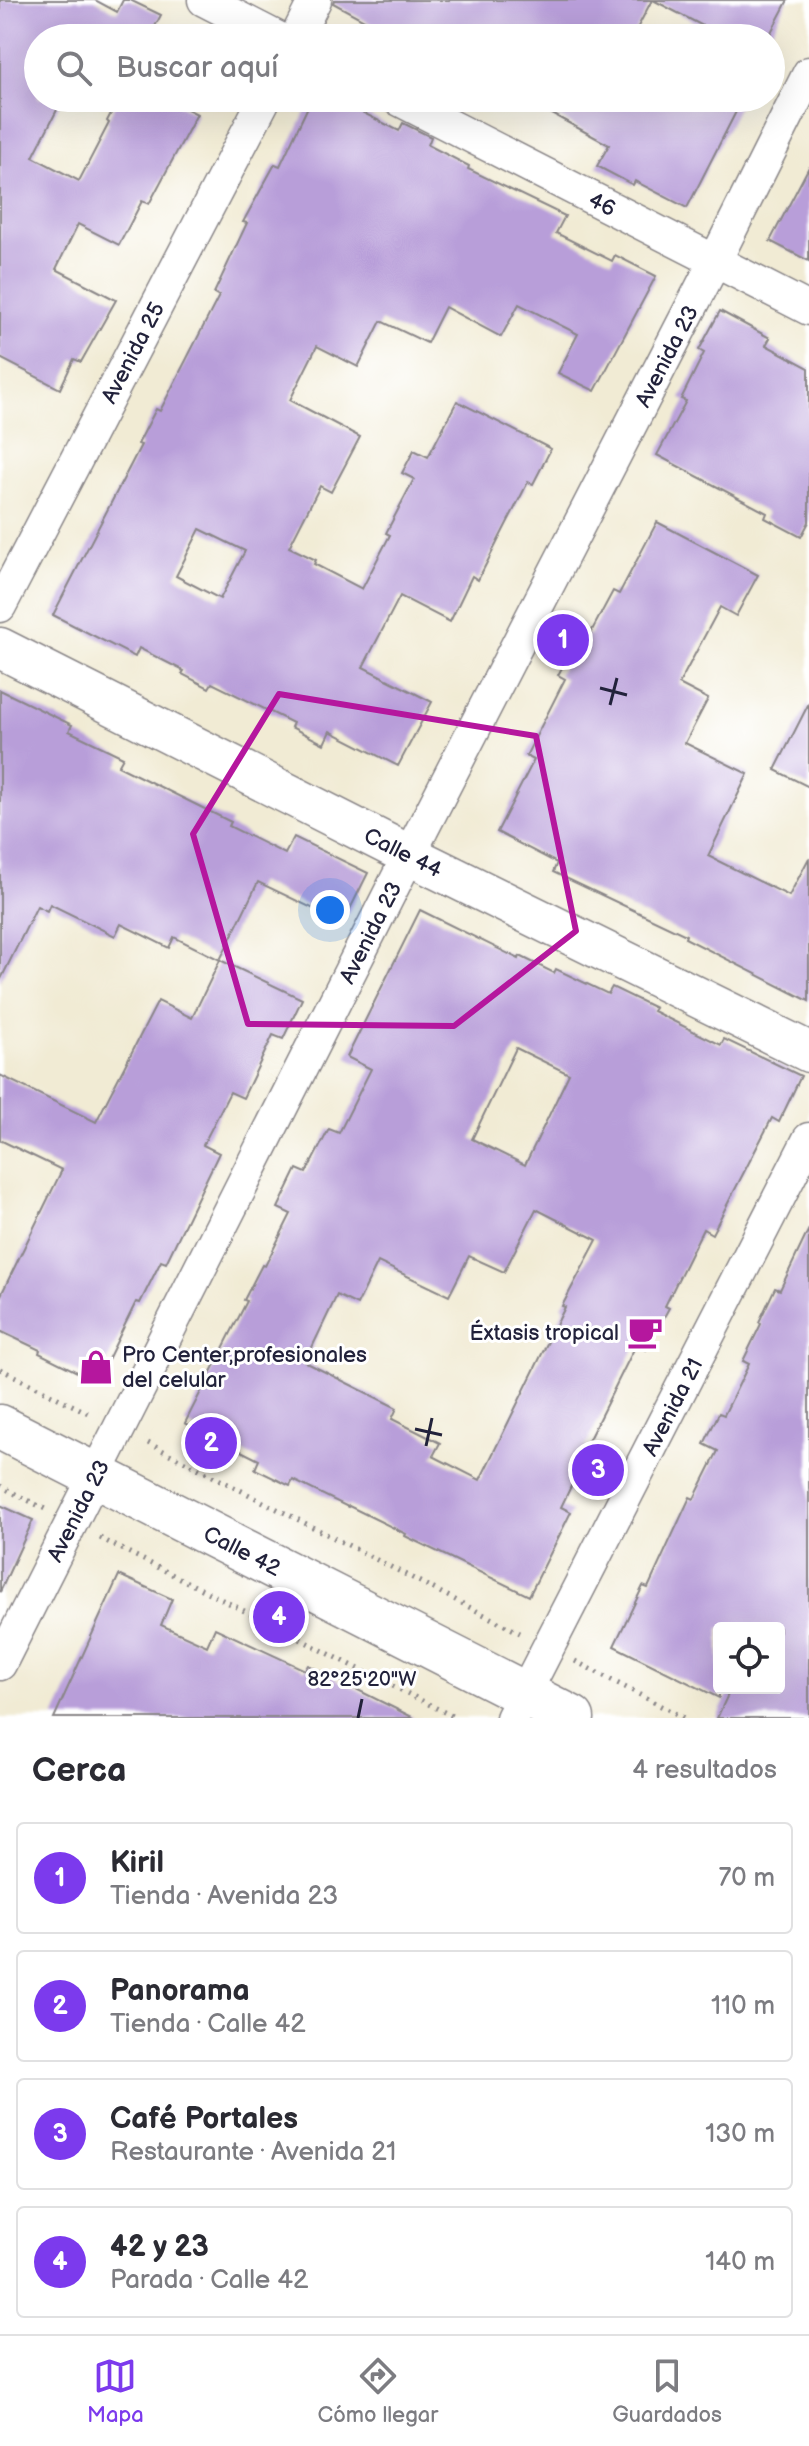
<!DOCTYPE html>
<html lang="es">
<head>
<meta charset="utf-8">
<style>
  body { margin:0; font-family:"Balsamiq Sans",sans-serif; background:#f7f7f7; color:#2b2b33 }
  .controls { position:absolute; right:24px; bottom:24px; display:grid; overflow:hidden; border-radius:8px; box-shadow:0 8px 32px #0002 }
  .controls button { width:72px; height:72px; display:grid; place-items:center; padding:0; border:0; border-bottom:2px solid #e1e1e2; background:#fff; color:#2b2b33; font:40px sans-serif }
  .you { position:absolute; left:330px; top:910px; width:28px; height:28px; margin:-20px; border:6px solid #fff; border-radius:50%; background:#1a73e8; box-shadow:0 0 0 12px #1a73e833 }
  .badge { display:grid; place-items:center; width:52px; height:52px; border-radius:50%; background:#7c3aed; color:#fff; font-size:26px; font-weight:700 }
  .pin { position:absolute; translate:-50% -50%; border:4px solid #fff; box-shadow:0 2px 8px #0006 }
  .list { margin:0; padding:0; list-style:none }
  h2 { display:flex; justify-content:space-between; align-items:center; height:104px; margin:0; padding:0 32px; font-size:34px }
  h2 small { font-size:26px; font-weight:400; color:#7c7c81 }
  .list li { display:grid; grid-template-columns:52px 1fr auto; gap:24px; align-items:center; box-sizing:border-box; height:112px; margin:0 16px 16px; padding:0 16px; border:2px solid #e1e1e2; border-radius:8px }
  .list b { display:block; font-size:30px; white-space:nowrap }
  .list p { margin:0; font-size:26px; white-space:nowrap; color:#7c7c81 }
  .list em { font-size:26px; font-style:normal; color:#7c7c81 }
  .icon { flex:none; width:44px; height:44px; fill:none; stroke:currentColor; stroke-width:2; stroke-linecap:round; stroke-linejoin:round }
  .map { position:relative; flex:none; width:809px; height:1718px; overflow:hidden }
  .search { position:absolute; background:#fff; box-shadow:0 8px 32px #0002; left:24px; right:24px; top:24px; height:88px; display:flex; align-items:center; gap:20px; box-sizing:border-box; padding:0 28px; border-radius:44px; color:#7c7c81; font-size:30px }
  .sheet { height:616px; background:#fff }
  nav { display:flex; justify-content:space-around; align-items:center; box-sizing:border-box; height:112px; border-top:2px solid #e1e1e2; background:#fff; font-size:22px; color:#7c7c81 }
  nav a { display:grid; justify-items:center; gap:4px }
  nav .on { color:#7c3aed }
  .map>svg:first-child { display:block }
  .building { fill:#b89ed9; fill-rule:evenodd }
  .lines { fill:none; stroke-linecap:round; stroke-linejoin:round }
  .minor-casing { stroke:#8a8688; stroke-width:35 }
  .tertiary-casing { stroke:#8a8688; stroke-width:43 }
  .secondary-casing { stroke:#8a8688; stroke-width:47 }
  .path { stroke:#8a8688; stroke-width:5; stroke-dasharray:2 6; stroke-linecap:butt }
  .minor { stroke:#fff; stroke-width:32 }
  .tertiary { stroke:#fff; stroke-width:40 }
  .secondary { stroke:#fff; stroke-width:44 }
  .marked { fill:none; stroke:#b5179e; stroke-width:6; stroke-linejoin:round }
  .ticks { fill:none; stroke:#22223b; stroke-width:3 }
  .labels { text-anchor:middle; stroke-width:6; stroke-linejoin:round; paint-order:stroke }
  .street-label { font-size:22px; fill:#22223b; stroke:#fff }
  .poi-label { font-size:22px; fill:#22223b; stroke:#fff; text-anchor:end }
  .ticks-label { font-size:20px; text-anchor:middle; fill:#22223b; stroke:#fff; stroke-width:6; stroke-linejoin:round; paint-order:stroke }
</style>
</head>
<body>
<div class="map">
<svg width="809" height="1718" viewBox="0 0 809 1718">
  <rect width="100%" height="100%" fill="#fff"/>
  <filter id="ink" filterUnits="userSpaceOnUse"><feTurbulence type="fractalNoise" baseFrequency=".0125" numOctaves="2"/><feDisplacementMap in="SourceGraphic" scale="16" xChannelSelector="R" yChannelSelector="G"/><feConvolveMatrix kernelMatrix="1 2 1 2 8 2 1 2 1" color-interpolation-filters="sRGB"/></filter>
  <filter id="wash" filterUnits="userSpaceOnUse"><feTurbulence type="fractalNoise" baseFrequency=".006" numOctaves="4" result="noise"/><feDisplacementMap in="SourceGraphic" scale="32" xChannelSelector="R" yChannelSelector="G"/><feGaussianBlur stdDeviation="1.8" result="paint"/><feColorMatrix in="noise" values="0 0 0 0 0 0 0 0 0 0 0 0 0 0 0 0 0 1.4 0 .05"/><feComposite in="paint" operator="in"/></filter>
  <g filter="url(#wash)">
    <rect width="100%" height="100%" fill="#f1ebd4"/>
    <g id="blocks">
      <g class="building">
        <polygon points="0,0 95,0 117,12 123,0 130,0 161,15 153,30 168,38 38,38 38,98 48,98 60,104 33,157 79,181 109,123 107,121 119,98 166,98 197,114 149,204 142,201 119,245 78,224 56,269 116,300 81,362 74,359 60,389 0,358"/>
        <polygon points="334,0 652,0 632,38 397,38 333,3"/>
        <polygon points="653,0 788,0 768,38 697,38 703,26"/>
        <path d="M312,98H334L399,131L403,123L431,137L428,145L469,166L468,169L565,216L556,233L612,261L615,255L656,276L595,391L558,373L578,334L519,304L501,337L445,307L427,343L381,321L358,367L317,346L290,400L360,437L331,492L320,486L289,547L316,560L314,564L362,589L390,535L386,533L414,479L402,473L414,450L428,457L457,401L551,449L533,484L528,482L478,580L472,576L450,622L400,596L363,667L432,702L398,766L330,731L324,744L291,727L293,723L212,683L209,688L182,674L184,671L139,648L135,657L53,615L141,445L138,444L156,409L160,411L219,296L214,293L247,223L243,222L275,164L280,166ZM200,529L245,551L220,599L176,576Z"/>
        <polygon points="523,98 743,98 687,208 635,181 633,185 597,166 609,145"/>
        <polygon points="809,167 809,261 770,241"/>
        <polygon points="720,311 770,338 766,345 809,368 809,522 801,537 765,518 767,513 657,455 686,401 681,399 704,353 699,350"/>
        <polygon points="657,522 758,575 736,616 720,607 679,684 708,699 685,743 748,774 708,856 789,896 809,858 809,1001 685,938 686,935 553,872 557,863 497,832 534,760 526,756 565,679 558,675 581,632 589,636 613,591 619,594"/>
        <polygon points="0,690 72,725 69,731 123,757 118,766 231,822 229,826 285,854 294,837 368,873 343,923 258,882 220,960 174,937 169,948 121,924 115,936 50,904 47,911 37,906 0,981"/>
        <polygon points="809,703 809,787 775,770"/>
        <path d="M420,910L519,959L520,956L554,973L556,969L608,994L612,987L655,1008L653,1011L721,1045L724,1039L801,1076L779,1122L772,1118L712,1234L703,1229L665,1306L669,1308L646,1350L636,1345L585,1447L589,1449L561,1507L571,1512L529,1596L405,1536L406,1534L349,1506L348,1507L293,1480L290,1486L255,1469L259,1460L185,1423L247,1301L244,1300L262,1265L265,1266L291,1214L278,1208L297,1169L306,1173L329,1129L339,1133L371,1069L347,1057ZM516,1048L569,1074L525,1165L472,1139ZM536,1209L597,1240L562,1306L565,1307L480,1480L433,1456L440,1443L392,1419L397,1408L305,1362L337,1295L357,1305L378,1262L449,1296L469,1256L504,1272Z"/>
        <polygon points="220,960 302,999 283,1039 273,1035 243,1098 230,1092 203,1145 219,1153 166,1263 161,1261 140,1303 136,1302 97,1382 39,1353 40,1350 0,1331 0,1297 62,1170 0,1140 0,1075 96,1122 158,1001 192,1018"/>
        <polygon points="809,1229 809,1718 717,1718 731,1688 779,1688 779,1628 719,1628 719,1698 614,1646 643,1586 648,1588 690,1497 694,1499 718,1451 704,1444 719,1413 724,1415 749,1364 743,1361 761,1324 759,1322 775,1288 780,1290"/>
        <polygon points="0,1505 33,1520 0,1592"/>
        <polygon points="119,1575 172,1599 161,1625 207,1646 215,1628 305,1670 308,1665 414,1718 54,1718"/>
      </g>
    </g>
  </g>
  <g filter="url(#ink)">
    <use href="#blocks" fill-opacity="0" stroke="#8a8688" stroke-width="2"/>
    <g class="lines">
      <g class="minor-casing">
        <g id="minor">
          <polyline points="204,0 278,38"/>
          <polyline points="296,38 315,0"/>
          <path id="s1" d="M396,98L809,309"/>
          <path id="s2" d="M0,606L265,98"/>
          <path id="s3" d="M0,1664L409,855L715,261L809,73"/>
          <path id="s4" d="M512,1718L809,1139"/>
        </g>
      </g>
      <g class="tertiary-casing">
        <g id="tertiary">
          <path id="s5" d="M0,648L409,855L809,1052"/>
        </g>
      </g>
      <g class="secondary-casing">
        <g id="secondary">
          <path id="s6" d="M0,1427L572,1718"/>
        </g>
      </g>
      <g class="path">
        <polyline points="0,1369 92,1415"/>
        <polyline points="148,1443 520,1633"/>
        <polyline points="0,1486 45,1509"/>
        <polyline points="100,1538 456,1718"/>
        <polyline points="575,1661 684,1718"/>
      </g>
      <use href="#minor" class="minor"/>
      <use href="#tertiary" class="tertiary"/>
      <use href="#secondary" class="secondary"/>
    </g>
  </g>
  <path class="marked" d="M279,694L536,736L576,931L454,1026L248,1024L193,834Z"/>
  <path class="ticks" d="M600,688L627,695M610,705L617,678M415,1429L442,1435M426,1446L432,1418M358,1718L362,1699"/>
  <defs>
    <g id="cafe-bare" transform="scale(2.76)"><path d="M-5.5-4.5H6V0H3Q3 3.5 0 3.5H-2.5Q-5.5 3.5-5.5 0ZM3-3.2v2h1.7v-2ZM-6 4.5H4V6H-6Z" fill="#b5179e" stroke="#fff" stroke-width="2.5" paint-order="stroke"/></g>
    <g id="shop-bare" transform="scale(2.76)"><path d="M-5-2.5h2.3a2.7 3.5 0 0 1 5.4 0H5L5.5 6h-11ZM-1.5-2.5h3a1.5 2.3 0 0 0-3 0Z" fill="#b5179e" stroke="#fff" stroke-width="2.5" paint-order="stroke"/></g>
  </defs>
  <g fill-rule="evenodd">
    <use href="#cafe-bare" x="645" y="1332"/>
    <use href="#shop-bare" x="96" y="1367"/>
  </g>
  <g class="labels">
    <g class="street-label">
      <text dy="8" stroke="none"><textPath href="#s1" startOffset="232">46</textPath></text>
      <text dy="8" stroke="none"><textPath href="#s2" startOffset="286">Avenida 25</textPath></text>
      <text dy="8" stroke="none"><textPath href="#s3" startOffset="1468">Avenida 23</textPath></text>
      <text dy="8" stroke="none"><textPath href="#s5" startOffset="452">Calle 44</textPath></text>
      <text dy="8" stroke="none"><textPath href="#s3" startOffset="820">Avenida 23</textPath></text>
      <text dy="8" stroke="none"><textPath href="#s4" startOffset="350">Avenida 21</textPath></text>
      <text dy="8" stroke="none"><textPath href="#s3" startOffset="172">Avenida 23</textPath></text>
      <text dy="8" stroke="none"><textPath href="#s6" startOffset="272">Calle 42</textPath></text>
    </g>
    <g class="poi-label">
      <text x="619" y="1340">Éxtasis tropical</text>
      <text x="122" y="1362" text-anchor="start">Pro Center,profesionales<tspan x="122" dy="25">del celular</tspan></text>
    </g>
  </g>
  <g class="ticks-label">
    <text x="362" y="1686">82°25'20"W</text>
  </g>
</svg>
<div class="controls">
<button><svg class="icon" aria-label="locate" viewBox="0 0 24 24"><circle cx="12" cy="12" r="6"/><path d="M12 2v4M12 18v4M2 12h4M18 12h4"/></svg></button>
</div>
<div class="you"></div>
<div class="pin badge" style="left:563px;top:640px">1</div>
<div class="pin badge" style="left:211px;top:1443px">2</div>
<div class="pin badge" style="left:598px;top:1470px">3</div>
<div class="pin badge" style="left:279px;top:1617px">4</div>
<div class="search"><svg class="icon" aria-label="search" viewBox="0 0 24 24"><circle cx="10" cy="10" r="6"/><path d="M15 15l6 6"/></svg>Buscar aquí</div>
</div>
<section class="sheet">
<h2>Cerca<small>4 resultados</small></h2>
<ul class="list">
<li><span class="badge">1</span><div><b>Kiril</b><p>Tienda · Avenida 23</p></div><em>70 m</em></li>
<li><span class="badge">2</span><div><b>Panorama</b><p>Tienda · Calle 42</p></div><em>110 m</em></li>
<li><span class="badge">3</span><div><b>Café Portales</b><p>Restaurante · Avenida 21</p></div><em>130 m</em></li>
<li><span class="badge">4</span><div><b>42 y 23</b><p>Parada · Calle 42</p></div><em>140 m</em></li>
</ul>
</section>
<nav>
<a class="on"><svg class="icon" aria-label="map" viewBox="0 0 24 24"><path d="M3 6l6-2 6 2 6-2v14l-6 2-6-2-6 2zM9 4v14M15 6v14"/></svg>Mapa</a>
<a><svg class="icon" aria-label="directions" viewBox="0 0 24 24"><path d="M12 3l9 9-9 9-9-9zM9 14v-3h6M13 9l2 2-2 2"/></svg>Cómo llegar</a>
<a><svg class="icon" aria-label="saved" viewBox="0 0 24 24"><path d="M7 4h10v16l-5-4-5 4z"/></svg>Guardados</a>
</nav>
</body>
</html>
